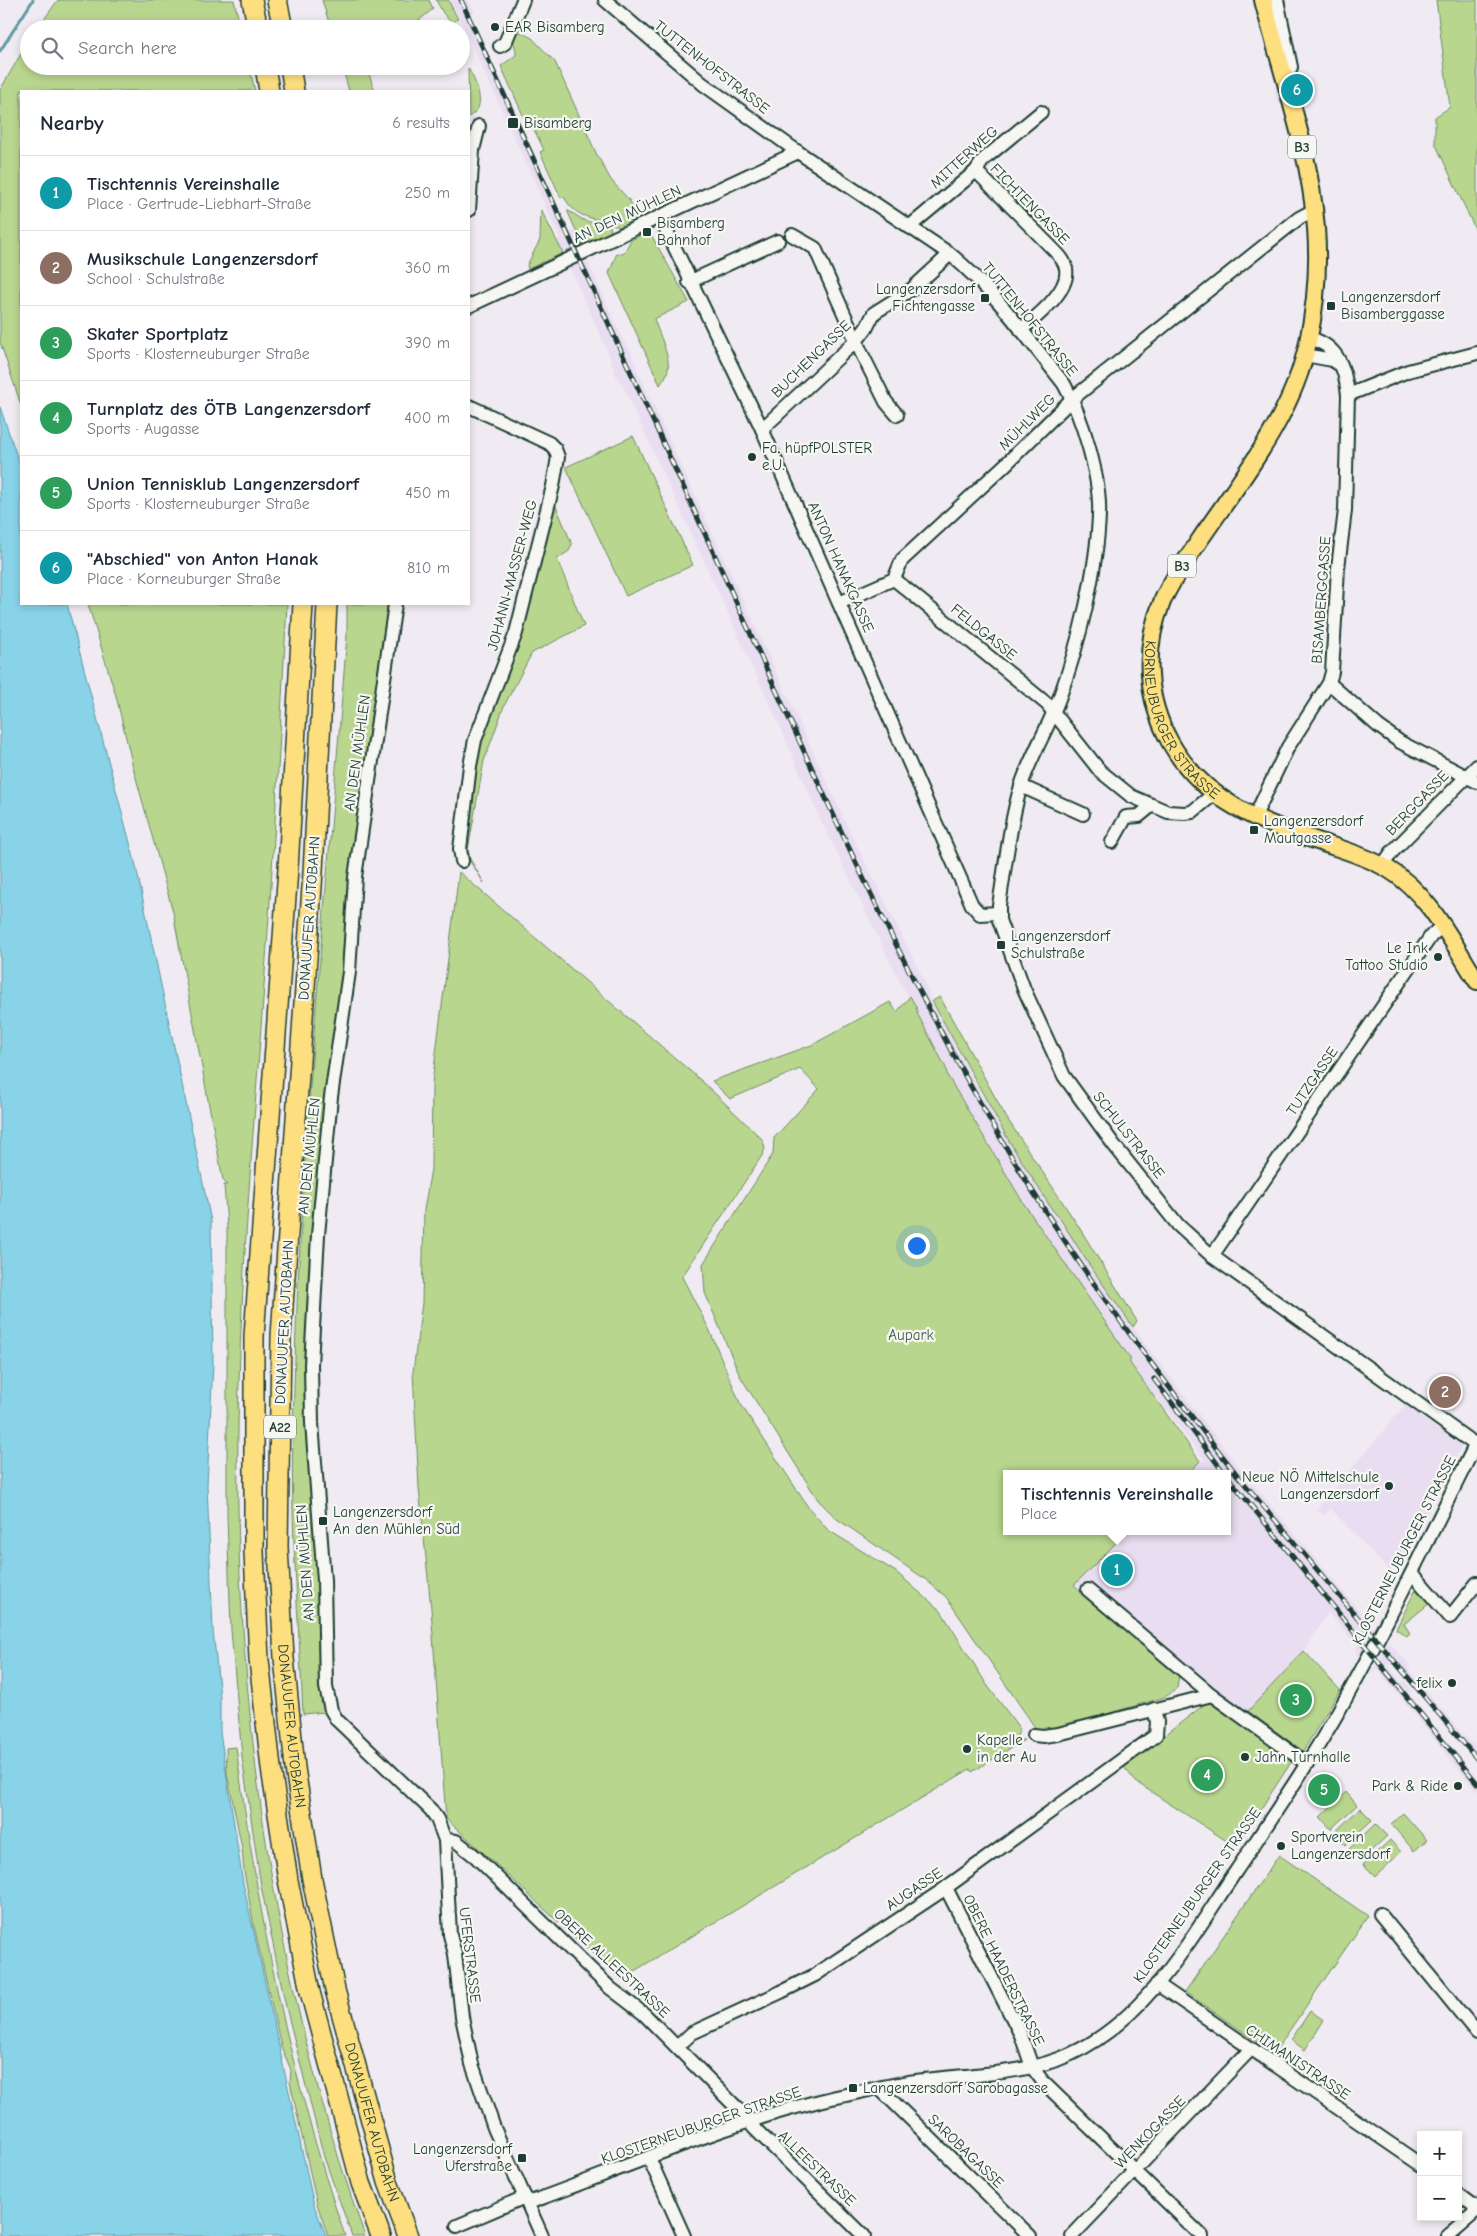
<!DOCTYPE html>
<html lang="en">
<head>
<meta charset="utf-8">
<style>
  body { margin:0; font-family:"Comic Neue",sans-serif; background:#f6f6f7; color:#1f2937 }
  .controls { position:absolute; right:15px; bottom:15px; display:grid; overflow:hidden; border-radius:0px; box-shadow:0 2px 8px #0003 }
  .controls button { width:45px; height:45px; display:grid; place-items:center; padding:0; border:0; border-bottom:1px solid #e0e1e3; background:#fff; color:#1f2937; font:25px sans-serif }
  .you { position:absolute; left:916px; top:1245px; width:18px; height:18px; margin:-12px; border:4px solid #fff; border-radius:50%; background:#1a73e8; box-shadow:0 0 0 8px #1a73e833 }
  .badge { display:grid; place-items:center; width:32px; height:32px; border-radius:50%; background:#2563eb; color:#fff; font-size:16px; font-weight:700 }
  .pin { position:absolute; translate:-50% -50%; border:2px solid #fff; box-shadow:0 1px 5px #0006 }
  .popup { position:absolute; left:1003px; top:1470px; width:228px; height:65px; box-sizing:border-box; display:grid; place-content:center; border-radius:0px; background:#fff; filter:drop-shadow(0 1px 4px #0005); font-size:16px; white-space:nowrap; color:#747a83 }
  .popup b { font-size:19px; color:#1f2937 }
  .popup::after { content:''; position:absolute; left:50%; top:100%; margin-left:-10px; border:10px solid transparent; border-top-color:#fff }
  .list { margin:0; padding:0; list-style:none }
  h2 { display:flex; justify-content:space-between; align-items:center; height:65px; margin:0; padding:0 20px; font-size:21px }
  h2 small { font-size:16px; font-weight:400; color:#747a83 }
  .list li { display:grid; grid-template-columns:32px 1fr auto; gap:15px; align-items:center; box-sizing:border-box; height:75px; padding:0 20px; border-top:1px solid #e0e1e3 }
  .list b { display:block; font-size:19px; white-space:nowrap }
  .list p { margin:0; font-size:16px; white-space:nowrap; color:#747a83 }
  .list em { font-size:16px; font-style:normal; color:#747a83 }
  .icon { flex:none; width:28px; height:28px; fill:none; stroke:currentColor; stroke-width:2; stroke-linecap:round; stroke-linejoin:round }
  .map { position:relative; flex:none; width:1477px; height:2236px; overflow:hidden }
  .search { position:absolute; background:#fff; box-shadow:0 2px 8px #0003; left:20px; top:20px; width:450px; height:55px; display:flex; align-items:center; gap:12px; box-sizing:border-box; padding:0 18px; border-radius:28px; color:#747a83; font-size:19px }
  .panel { position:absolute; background:#fff; box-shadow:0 2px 8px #0003; left:20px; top:90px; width:450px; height:515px; border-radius:0px }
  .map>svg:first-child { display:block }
  .built { fill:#e9def1 }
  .green { fill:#b9d68f; stroke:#6c8a62 }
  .water { fill:#88d3e8; stroke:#5e97a0 }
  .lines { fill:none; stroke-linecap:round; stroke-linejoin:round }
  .stream { stroke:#5e97a0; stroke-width:3 }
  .minor-casing { stroke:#1f3d34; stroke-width:16 }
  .major-casing { stroke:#1f3d34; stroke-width:20 }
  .highway-casing { stroke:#1f3d34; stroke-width:22 }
  .minor { stroke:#f6f6f2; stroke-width:12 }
  .major { stroke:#fedf80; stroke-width:16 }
  .highway { stroke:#fedf80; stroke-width:19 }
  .rail-casing { stroke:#1f3d34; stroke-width:5 }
  .rail { stroke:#f6f6f2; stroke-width:3; stroke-dasharray:9; stroke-linecap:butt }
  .poi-dot { fill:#1f3d34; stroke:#f6f6f2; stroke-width:2 }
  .labels { text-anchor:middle; stroke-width:4.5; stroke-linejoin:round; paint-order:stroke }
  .shield { fill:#f6f6f2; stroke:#60746d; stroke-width:1 }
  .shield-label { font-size:14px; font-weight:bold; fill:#1f3d34 }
  .poi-label { font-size:15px; fill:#1f3d34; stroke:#f6f6f2; text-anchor:start }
  .street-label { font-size:15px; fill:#1f3d34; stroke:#f6f6f2 }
  .park-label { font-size:15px; fill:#3e5c46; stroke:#f6f6f2 }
</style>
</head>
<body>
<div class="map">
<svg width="1477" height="2236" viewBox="0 0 1477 2236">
  <rect width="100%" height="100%" fill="#f0ebf2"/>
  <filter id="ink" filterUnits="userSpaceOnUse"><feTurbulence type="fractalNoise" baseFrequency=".02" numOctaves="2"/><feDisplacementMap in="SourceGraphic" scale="10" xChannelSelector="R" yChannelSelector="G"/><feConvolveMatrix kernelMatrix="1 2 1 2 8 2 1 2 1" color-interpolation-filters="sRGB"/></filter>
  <g filter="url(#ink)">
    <g class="built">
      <polygon points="448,0 468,0 475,12 470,15 570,233 576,230 578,235 578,241 625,343 630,349 637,369 846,823 925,982 930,999 991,1111 1053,1211 1059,1217 1088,1263 1150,1350 1243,1472 1374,1628 1359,1657 1356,1654 1357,1646 1328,1613 1304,1651 1248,1711 1244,1717 1088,1590 1074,1585 1129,1531 1227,1531 1227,1474 1188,1474 1200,1461 1205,1461 1130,1363 1130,1358 1024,1204 947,1075 946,1068 918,1015 916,1007 902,986 819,817 775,716 622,384 617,378 607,350 563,253 555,241 560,238 460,19"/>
      <polygon points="1405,1405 1462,1446 1407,1550 1389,1571 1331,1509 1324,1516 1317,1509"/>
      <polygon points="1390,1643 1410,1666 1408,1669 1422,1686 1468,1740 1477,1747 1477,1764 1394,1663 1389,1666 1401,1682 1404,1680 1413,1692 1408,1694 1477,1778 1477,1792 1383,1676 1378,1670 1373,1674 1372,1673 1387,1644"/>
    </g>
    <g class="green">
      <polygon points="58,0 234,0 241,29 37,29"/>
      <polygon points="322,0 429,0 433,9 408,29 331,29"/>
      <polygon points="436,0 448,0 458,19 454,21 453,25 443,13"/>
      <polygon points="1436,0 1477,0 1477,233 1435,143 1435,117 1450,107"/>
      <path d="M514,29L532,38L555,62L597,155L611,180L629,200L641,219L621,228C599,215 579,224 564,197L561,198L540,152L544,150L531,123L527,124L501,66L516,55C516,43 511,42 514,29Z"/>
      <polygon points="29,40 29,66 249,66 255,91 21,91 21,405 0,342 0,90"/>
      <polygon points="342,66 373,66 369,74 375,91 349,91"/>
      <path d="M468,68C474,78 483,97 478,108C476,112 472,114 469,117Z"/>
      <polygon points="541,210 563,253 528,269 527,265 540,240"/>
      <polygon points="567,210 585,221 610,226 611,232 580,246 578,235"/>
      <path d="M649,231L689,302L654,319C658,332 671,357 668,370C667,375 663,381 660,385L609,273L617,253L623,254L631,240Z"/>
      <polygon points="633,436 693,565 626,596 566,467"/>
      <polygon points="555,504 572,544 569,551 557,559 584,626 532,653 504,706 484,761 468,850 470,859 484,883 466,855 465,842 476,753 552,506"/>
      <path d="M88,604H287C280,736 273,868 263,1000C248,1204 229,1409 242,1612C254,1823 293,2037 365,2236H352L324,2157L286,2007L261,1886L242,1757L231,1630L227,1516V1226L224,1185H227L223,1180L173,912L133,767L116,696Z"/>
      <path d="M347,604H391L345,931L341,994L316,1181L309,1314L321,1608L322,1676L325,1712L303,1714C299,1621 290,1526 293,1432C298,1166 326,901 347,635Z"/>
      <path d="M459,872L704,1083L762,1139L765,1148L763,1154L682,1277L709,1329L740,1403L808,1507L828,1530L896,1572L941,1611L987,1685L1020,1729L1015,1740H1024L972,1772L970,1769L621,1979C562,1927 505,1871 446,1819L431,1608L419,1488L413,1372L422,1303L424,1210L431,1169L432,1084Z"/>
      <polygon points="910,996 916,1007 918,1015 946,1068 947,1075 1024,1204 1130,1358 1130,1363 1200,1461 1188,1474 1007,1474 1007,1531 1128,1531 1074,1585 1179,1674 1177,1689 1165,1697 1045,1732 1036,1729 946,1597 925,1579 837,1519 818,1500 740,1376 705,1293 703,1264 773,1154 774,1138 819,1089 800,1069 730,1099 712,1081 812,1045 890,1002 897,1012"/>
      <polygon points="940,997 1006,1117 1077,1224 1137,1321 1133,1327 1088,1263 1059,1217 1053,1211 1009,1141 932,1001"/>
      <polygon points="1417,1590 1430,1603 1404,1624 1410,1633 1407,1636 1396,1629 1415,1591"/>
      <polygon points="1304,1651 1340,1690 1303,1751 1248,1711"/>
      <polygon points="1206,1703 1216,1704 1292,1761 1236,1847 1136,1782 1124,1767"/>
      <path d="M236,1747C258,1915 290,2076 345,2236H328L317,2204L290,2082L291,2070L281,2046L254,1926L244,1871L242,1848L227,1773L226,1748Z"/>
      <polygon points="1346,1792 1357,1805 1331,1829 1320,1817"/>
      <polygon points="1360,1808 1372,1820 1345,1845 1334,1833"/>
      <polygon points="1403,1813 1427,1840 1414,1851 1391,1824"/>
      <polygon points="1375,1824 1387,1836 1360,1861 1349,1849"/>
      <polygon points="1390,1840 1401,1852 1375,1877 1363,1865"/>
      <polygon points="1279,1855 1368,1916 1274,2053 1185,1992"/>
      <polygon points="1310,2011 1324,2020 1305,2050 1291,2040"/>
    </g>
    <polygon class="water" points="0,407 21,468 21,604 67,604 135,862 211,1221 213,1363 207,1485 213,1630 220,1697 220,1732 243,1883 314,2205 326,2236 0,2236"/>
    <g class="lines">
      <polyline class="stream" points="0,51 33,0"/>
      <g class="minor-casing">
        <g id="minor">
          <path d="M605,0L703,84L798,152L950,254C995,291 1028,339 1064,384C1082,416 1101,478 1099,515C1097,570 1079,644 1060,696C1049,727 1031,755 1021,786C1010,821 1005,869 999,905V920L1024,989L1064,1076L1114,1145L1178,1225L1212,1256L1477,1446"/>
          <polyline points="1277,0 1291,67 1286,83"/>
          <polyline points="500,46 505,43 523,0"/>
          <path d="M976,171L1053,249C1059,255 1065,261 1066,269C1070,291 1036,317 1021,330"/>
          <polyline points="469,210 473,150 479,126"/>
          <polyline points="660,217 762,429 972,905 980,914 998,913"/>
          <polyline points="909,227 976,171 983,160 1041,112"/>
          <polyline points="792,235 815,248 861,352 886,402 897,415"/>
          <polyline points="689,282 778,241"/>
          <polyline points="469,306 798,152"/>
          <polyline points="1305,355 1332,360 1340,365"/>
          <polyline points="1348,395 1408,371 1477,353"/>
          <polyline points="762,429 857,340 867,327 874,313 912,289 950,254"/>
          <polyline points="894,579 1047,704 1100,771 1131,796 1168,812 1184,813 1192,812 1215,793"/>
          <polyline points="839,603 894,579 902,560 1005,465 1072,399 1299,218 1314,210"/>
          <polyline points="395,604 355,877 349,972 331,1097 318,1235 311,1365 312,1423 324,1580 326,1687 331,1710 337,1720 431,1810 437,1819 445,1840 450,1935 455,1954 462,2017 472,2064 494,2128 542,2236"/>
          <polyline points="1329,683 1378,726 1400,742 1477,782"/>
          <polyline points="1021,786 1083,814"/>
          <path d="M1254,818L1288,747L1329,683L1332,672L1338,568L1345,510L1348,395C1345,368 1338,345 1309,338"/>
          <polyline points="1112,842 1126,817 1139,816 1151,806"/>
          <polyline points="462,861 460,849 470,766 475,740 516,633 553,486 558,457 555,449 549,443 469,406"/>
          <polyline points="1382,866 1392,852 1477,766"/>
          <polyline points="1212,1256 1431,936 1442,926"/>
          <polyline points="1413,1574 1450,1617 1477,1583"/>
          <polyline points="1088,1590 1212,1695 1306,1763"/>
          <polyline points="1034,1735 1043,1736 1058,1734 1212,1695"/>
          <polyline points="445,1840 456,1841 476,1857 610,1988 644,2014 736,2107 755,2129 864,2236"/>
          <polyline points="946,1888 1021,2035 1032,2067 1044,2083 1202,2236"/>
          <polyline points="1380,1914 1477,2033"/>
          <polyline points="1157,1984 1421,2165"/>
          <polyline points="677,2047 692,2033 781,1992 815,1975 940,1892 1156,1735 1157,1722 1154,1709"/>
          <polyline points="879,2088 1030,2236"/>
          <polyline points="649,2158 684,2236"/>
          <polyline points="1458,2194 1477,2208"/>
          <path d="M528,2203C628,2167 728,2122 832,2098C860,2092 888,2085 916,2081C966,2074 1024,2076 1071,2054C1147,2019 1191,1938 1236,1871C1272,1817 1310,1762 1342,1705C1391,1619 1432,1530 1477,1442"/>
          <polyline points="457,2226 525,2197"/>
          <polyline points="1072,2236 1250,2050"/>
          <polyline points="1448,2236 1477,2211"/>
        </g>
      </g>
      <g class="major-casing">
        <g id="major">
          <path id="s1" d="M1263,0C1282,75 1310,151 1316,228C1319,267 1316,304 1308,342C1293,416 1241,479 1199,541C1186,561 1171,580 1162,602C1143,648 1146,699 1170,742C1206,806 1268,824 1332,846C1351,852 1371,859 1388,869C1429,893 1452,942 1477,981"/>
        </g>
      </g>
      <g class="highway-casing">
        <g id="highway">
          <polyline points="252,0 258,29"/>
          <polyline points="277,0 283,29"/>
          <polyline points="265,66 269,91"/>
          <polyline points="290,66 294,91"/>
          <polyline points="303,604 288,869 254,1336 254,1552 259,1660 271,1768 288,1880 310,1992 361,2183 381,2236"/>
          <path id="s2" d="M327,604L313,872L281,1336L278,1547L284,1658L295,1768L312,1879L335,1990L388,2182L408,2236"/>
        </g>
      </g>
      <use href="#minor" class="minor"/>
      <use href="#major" class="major"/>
      <use href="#highway" class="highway"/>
      <g class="rail-casing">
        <g id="rail">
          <path d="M461,0C545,187 631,372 716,558C808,759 896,964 1010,1154C1077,1267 1157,1373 1238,1476L1477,1759"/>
          <polyline points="1154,1379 1225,1474"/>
          <polyline points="1227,1476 1477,1783"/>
        </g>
      </g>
      <use href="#rail" class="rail"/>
    </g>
  </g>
  <g class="poi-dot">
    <circle cx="495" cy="27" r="5"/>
    <rect x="507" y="117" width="12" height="12" rx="2.5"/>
    <rect x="642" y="227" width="10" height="10" rx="2.5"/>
    <rect x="980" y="293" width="10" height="10" rx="2.5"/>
    <rect x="1326" y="301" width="10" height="10" rx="2.5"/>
    <circle cx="752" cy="457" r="5"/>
    <rect x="1249" y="825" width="10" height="10" rx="2.5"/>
    <rect x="996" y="940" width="10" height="10" rx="2.5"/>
    <circle cx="1438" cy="957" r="5"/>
    <circle cx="1389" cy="1486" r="5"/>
    <rect x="318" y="1516" width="10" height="10" rx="2.5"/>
    <circle cx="1452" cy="1683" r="5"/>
    <circle cx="967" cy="1749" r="5"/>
    <circle cx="1245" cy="1757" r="5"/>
    <circle cx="1458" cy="1786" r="5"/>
    <circle cx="1281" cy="1846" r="5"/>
    <rect x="848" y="2083" width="10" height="10" rx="2.5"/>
    <rect x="517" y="2153" width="10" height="10" rx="2.5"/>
  </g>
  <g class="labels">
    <g class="shield">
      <rect x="1288" y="135.5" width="28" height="23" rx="4"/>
      <rect x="1168" y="554.5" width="28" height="23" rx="4"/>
      <rect x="264" y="1415.5" width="32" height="23" rx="4"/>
    </g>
    <g class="shield-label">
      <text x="1302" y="152">B3</text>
      <text x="1182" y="571">B3</text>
      <text x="280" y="1432">A22</text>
    </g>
    <g class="poi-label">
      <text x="505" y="32">EAR Bisamberg</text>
      <text x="524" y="128">Bisamberg</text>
      <text x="657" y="228">Bisamberg<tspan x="657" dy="17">Bahnhof</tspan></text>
      <text x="975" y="294" text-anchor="end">Langenzersdorf<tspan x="975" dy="17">Fichtengasse</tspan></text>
      <text x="1341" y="302">Langenzersdorf<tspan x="1341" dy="17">Bisamberggasse</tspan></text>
      <text x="762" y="453">Fa. hüpfPOLSTER<tspan x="762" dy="17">e.U.</tspan></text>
      <text x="1264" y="826">Langenzersdorf<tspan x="1264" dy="17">Mautgasse</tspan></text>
      <text x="1011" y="941">Langenzersdorf<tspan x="1011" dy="17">Schulstraße</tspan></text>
      <text x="1428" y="953" text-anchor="end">Le Ink<tspan x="1428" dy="17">Tattoo Studio</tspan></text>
      <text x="1379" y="1482" text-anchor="end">Neue NÖ Mittelschule<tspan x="1379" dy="17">Langenzersdorf</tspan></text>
      <text x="333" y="1517">Langenzersdorf<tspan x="333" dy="17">An den Mühlen Süd</tspan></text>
      <text x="1442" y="1688" text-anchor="end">felix</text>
      <text x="977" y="1745">Kapelle<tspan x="977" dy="17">in der Au</tspan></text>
      <text x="1255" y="1762">Jahn Turnhalle</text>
      <text x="1448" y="1791" text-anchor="end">Park &amp; Ride</text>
      <text x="1291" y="1842">Sportverein<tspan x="1291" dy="17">Langenzersdorf</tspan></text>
      <text x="863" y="2093">Langenzersdorf Sarobagasse</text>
      <text x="512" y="2154" text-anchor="end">Langenzersdorf<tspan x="512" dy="17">Uferstraße</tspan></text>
    </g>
    <g class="street-label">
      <text transform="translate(712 67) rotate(38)" y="5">TUTTENHOFSTRASSE</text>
      <text transform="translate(964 157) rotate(-42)" y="5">MITTERWEG</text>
      <text transform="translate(1030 204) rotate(46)" y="5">FICHTENGASSE</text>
      <text transform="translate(627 214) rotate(-25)" y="5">AN DEN MÜHLEN</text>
      <text transform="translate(1030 319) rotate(51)" y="5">TUTTENHOFSTRASSE</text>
      <text transform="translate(811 359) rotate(-44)" y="5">BUCHENGASSE</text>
      <text transform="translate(1027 422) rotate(-45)" y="5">MÜHLWEG</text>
      <text transform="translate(841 567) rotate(66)" y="5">ANTON HANAKGASSE</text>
      <text transform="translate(512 575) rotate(-75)" y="5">JOHANN-MASSER-WEG</text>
      <text transform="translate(1321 600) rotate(-86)" y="5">BISAMBERGGASSE</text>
      <text transform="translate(984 632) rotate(39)" y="5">FELDGASSE</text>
      <text dy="5" stroke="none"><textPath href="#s1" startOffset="778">KORNEUBURGER STRASSE</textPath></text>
      <text transform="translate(357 753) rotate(-82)" y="5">AN DEN MÜHLEN</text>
      <text transform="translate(1417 803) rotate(-46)" y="5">BERGGASSE</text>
      <text transform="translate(309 918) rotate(-86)" y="5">DONAUUFER AUTOBAHN</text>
      <text transform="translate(1312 1081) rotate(-56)" y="5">TUTZGASSE</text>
      <text transform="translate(1129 1135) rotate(52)" y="5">SCHULSTRASSE</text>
      <text transform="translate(309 1156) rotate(-84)" y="5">AN DEN MÜHLEN</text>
      <text transform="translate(284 1322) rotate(-87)" y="5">DONAUUFER AUTOBAHN</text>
      <text transform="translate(1404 1550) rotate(-63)" y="5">KLOSTERNEUBURGER STRASSE</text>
      <text transform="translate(305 1563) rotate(-94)" y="5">AN DEN MÜHLEN</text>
      <text dy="5" stroke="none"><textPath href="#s2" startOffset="1124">DONAUUFER AUTOBAHN</textPath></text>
      <text transform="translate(914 1889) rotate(-34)" y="5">AUGASSE</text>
      <text transform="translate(1197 1895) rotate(-55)" y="5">KLOSTERNEUBURGER STRASSE</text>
      <text transform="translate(470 1955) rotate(83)" y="5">UFERSTRASSE</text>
      <text transform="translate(612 1963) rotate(43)" y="5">OBERE ALLEESTRASSE</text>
      <text transform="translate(1004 1970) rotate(64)" y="5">OBERE HAADERSTRASSE</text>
      <text transform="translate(1298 2062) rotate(34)" y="5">CHIMANISTRASSE</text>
      <text dy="5" stroke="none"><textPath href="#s2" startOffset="1529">DONAUUFER AUTOBAHN</textPath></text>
      <text transform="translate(701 2125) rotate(-19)" y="5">KLOSTERNEUBURGER STRASSE</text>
      <text transform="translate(1150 2132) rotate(-46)" y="5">WENKOGASSE</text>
      <text transform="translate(966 2151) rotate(44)" y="5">SAROBAGASSE</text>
      <text transform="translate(817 2168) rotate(44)" y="5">ALLEESTRASSE</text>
    </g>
    <g class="park-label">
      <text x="911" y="1340">Aupark</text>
    </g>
  </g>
</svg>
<div class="controls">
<button>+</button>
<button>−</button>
</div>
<div class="you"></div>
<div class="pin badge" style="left:1117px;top:1570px;background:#0f9aa8">1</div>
<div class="popup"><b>Tischtennis Vereinshalle</b>Place</div>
<div class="pin badge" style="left:1445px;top:1392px;background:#8d6e63">2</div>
<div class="pin badge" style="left:1296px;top:1700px;background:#2e9e5b">3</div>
<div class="pin badge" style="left:1207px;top:1775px;background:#2e9e5b">4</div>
<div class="pin badge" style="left:1324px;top:1790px;background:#2e9e5b">5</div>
<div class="pin badge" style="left:1297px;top:90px;background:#0f9aa8">6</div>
<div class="search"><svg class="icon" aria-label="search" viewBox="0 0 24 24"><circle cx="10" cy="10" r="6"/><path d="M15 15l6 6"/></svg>Search here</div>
<section class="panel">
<h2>Nearby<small>6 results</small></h2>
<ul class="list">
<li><span class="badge" style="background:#0f9aa8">1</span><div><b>Tischtennis Vereinshalle</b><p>Place · Gertrude-Liebhart-Straße</p></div><em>250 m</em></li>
<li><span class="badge" style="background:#8d6e63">2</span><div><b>Musikschule Langenzersdorf</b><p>School · Schulstraße</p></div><em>360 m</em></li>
<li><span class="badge" style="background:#2e9e5b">3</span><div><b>Skater Sportplatz</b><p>Sports · Klosterneuburger Straße</p></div><em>390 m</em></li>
<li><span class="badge" style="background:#2e9e5b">4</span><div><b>Turnplatz des ÖTB Langenzersdorf</b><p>Sports · Augasse</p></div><em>400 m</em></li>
<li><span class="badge" style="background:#2e9e5b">5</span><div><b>Union Tennisklub Langenzersdorf</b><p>Sports · Klosterneuburger Straße</p></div><em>450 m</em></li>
<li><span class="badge" style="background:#0f9aa8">6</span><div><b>&quot;Abschied&quot; von Anton Hanak</b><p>Place · Korneuburger Straße</p></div><em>810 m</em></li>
</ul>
</section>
</div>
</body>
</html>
